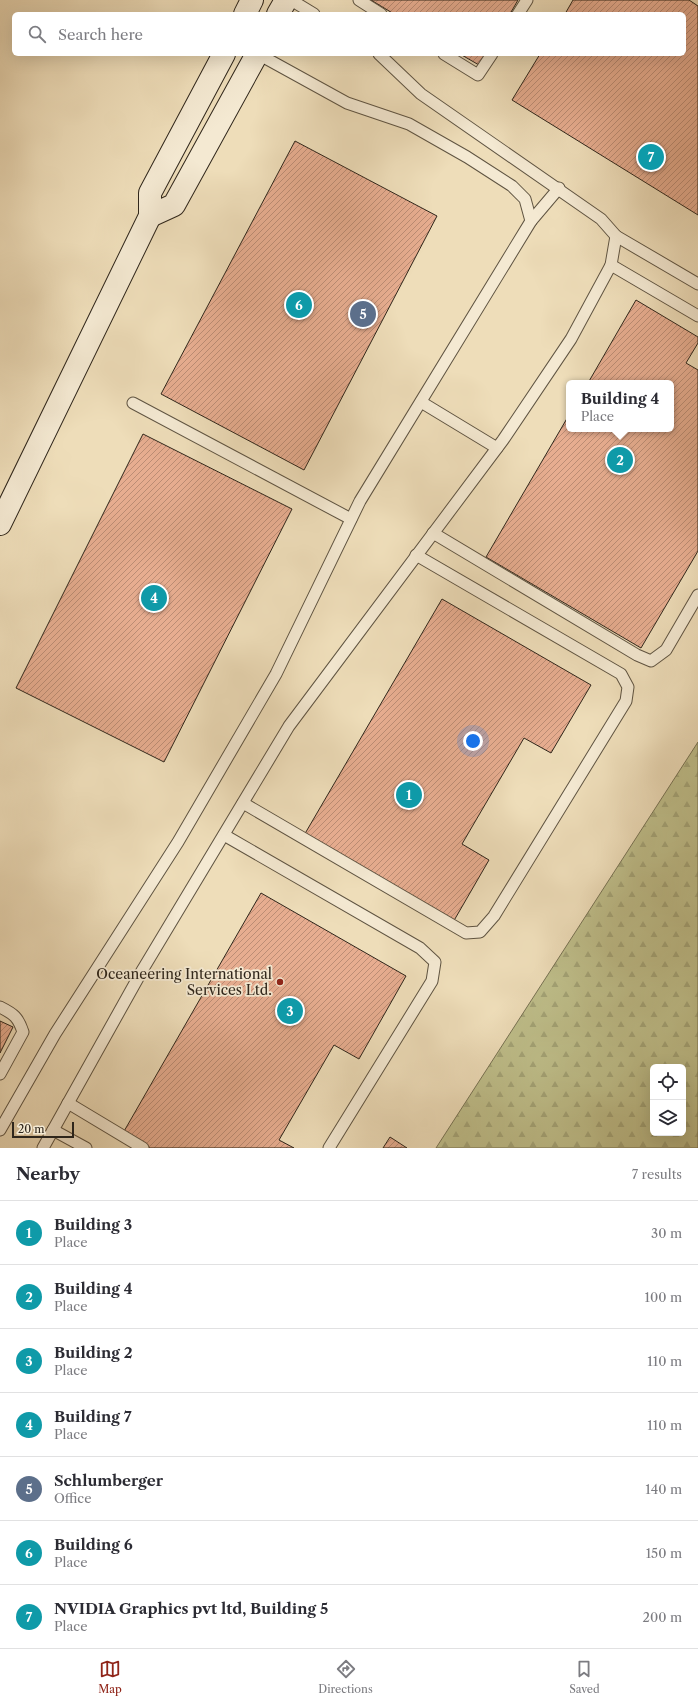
<!DOCTYPE html>
<html lang="en">
<head>
<meta charset="utf-8">
<style>
  body { margin:0; font-family:"Libre Caslon Text",serif; background:#f7f7f7; color:#2b2b33 }
  .controls { position:absolute; right:12px; bottom:12px; display:grid; overflow:hidden; border-radius:6px; box-shadow:0 4px 16px #0002 }
  .controls button { width:36px; height:36px; display:grid; place-items:center; padding:0; border:0; border-bottom:1px solid #e1e1e2; background:#fff; color:#2b2b33; font:20px sans-serif }
  .scale { position:absolute; left:12px; bottom:10px; width:62px; box-sizing:border-box; padding-left:4px; border:2px solid #2f261b; border-top:0; font-size:11px; line-height:14px; white-space:nowrap; color:#2f261b; -webkit-text-stroke:3px #f4e9d2; paint-order:stroke }
  .you { position:absolute; left:473px; top:741px; width:14px; height:14px; margin:-10px; border:3px solid #fff; border-radius:50%; background:#1a73e8; box-shadow:0 0 0 6px #1a73e833 }
  .badge { display:grid; place-items:center; width:26px; height:26px; border-radius:50%; background:#8f2418; color:#fff; font-size:13px; font-weight:700 }
  .pin { position:absolute; translate:-50% -50%; border:2px solid #fff; box-shadow:0 1px 4px #0006 }
  .popup { position:absolute; left:566px; top:380px; width:108px; height:52px; box-sizing:border-box; display:grid; place-content:center; border-radius:6px; background:#fff; filter:drop-shadow(0 1px 3px #0005); font-size:13px; white-space:nowrap; color:#7c7c81 }
  .popup b { font-size:15px; color:#2b2b33 }
  .popup::after { content:''; position:absolute; left:50%; top:100%; margin-left:-8px; border:8px solid transparent; border-top-color:#fff }
  .list { margin:0; padding:0; list-style:none }
  h2 { display:flex; justify-content:space-between; align-items:center; height:52px; margin:0; padding:0 16px; font-size:17px }
  h2 small { font-size:13px; font-weight:400; color:#7c7c81 }
  .list li { display:grid; grid-template-columns:26px 1fr auto; gap:12px; align-items:center; box-sizing:border-box; height:64px; padding:0 16px; border-top:1px solid #e1e1e2 }
  .list b { display:block; font-size:15px; white-space:nowrap }
  .list p { margin:0; font-size:13px; white-space:nowrap; color:#7c7c81 }
  .list em { font-size:13px; font-style:normal; color:#7c7c81 }
  .icon { flex:none; width:22px; height:22px; fill:none; stroke:currentColor; stroke-width:2; stroke-linecap:round; stroke-linejoin:round }
  .map { position:relative; flex:none; width:698px; height:1148px; overflow:hidden }
  .search { position:absolute; background:#fff; box-shadow:0 4px 16px #0002; left:12px; right:12px; top:12px; height:44px; display:flex; align-items:center; gap:10px; box-sizing:border-box; padding:0 14px; border-radius:6px; color:#7c7c81; font-size:15px }
  .sheet { height:500px; background:#fff }
  nav { display:flex; justify-content:space-around; align-items:center; box-sizing:border-box; height:56px; border-top:1px solid #e1e1e2; background:#fff; font-size:11px; color:#7c7c81 }
  nav a { display:grid; justify-items:center; gap:2px }
  nav .on { color:#8f2418 }
  .map>svg:first-child { display:block }
  .forest { fill:url(#forest-firs); stroke:#777253; fill-rule:evenodd }
  .building { fill:url(#building-hatch); stroke:#2f261b }
  .lines { fill:none; stroke-linecap:round; stroke-linejoin:round }
  .lane-casing { stroke:#5f5442; stroke-width:13 }
  .secondary-casing { stroke:#2f261b; stroke-width:24 }
  .lane { stroke:#f4e9d2; stroke-width:11 }
  .secondary { stroke:#f4e9d2; stroke-width:22 }
  .poi-dot { fill:#8f2418; stroke:#f4e9d2; stroke-width:1.5 }
  .labels { text-anchor:middle; stroke-width:3.5; stroke-linejoin:round; paint-order:stroke }
  .poi-label { font-size:14px; fill:#2f261b; stroke:#f4e9d2; text-anchor:end }
</style>
</head>
<body>
<div class="map">
<svg width="698" height="1148" viewBox="0 0 698 1148">
  <defs>
    <pattern id="forest-firs" width="22" height="20" patternUnits="userSpaceOnUse"><rect width="22" height="20" fill="#bfbf8b"/><path d="M5 1l3.5 6h-7zM16 11l3.5 6h-7z" fill="#a4a477"/></pattern>
    <pattern id="building-hatch" width="6" height="6" patternUnits="userSpaceOnUse"><rect width="6" height="6" fill="#e7ad90"/><path d="M-1 1l2-2M0 6l6-6M5 7l2-2" fill="none" stroke="#bc8d75"/></pattern>
  </defs>
  <rect width="100%" height="100%" fill="#eeddb9"/>
  <filter id="stains"><feTurbulence type="fractalNoise" baseFrequency=".005" numOctaves="4"/><feColorMatrix values="0 0 0 0 .2 0 0 0 0 .09 0 0 0 0 .02 0 0 0 .5 -.17"/></filter>
  <radialGradient id="worn" r=".72"><stop offset=".6" stop-color="#630" stop-opacity="0"/><stop offset="1" stop-color="#630" stop-opacity=".3"/></radialGradient>
  <path class="forest" d="M698,742V1148H436ZM653,1067H683V1133H653Z"/>
  <g class="building">
    <polygon points="371,0 518,0 510,14 394,14"/>
    <polygon points="573,0 689,0 698,6 698,215 512,100 540,54 684,54 684,14 565,14"/>
    <polygon points="460,54 486,54 479,65"/>
    <polygon points="295,141 437,216 304,470 161,394"/>
    <polygon points="636,300 698,337 698,343 686,363 698,370 698,551 641,648 486,557 569,415 569,429 671,429 671,383 588,383"/>
    <polygon points="143,434 292,509 164,762 16,688"/>
    <polygon points="442,599 591,685 551,753 524,738 462,844 489,860 452,924 303,837"/>
    <polygon points="261,893 406,976 359,1059 334,1045 279,1140 294,1148 150,1148 123,1133"/>
    <polygon points="0,1021 13,1027 0,1053"/>
    <polygon points="390,1137 407,1148 383,1148"/>
  </g>
  <g class="lines">
    <g class="lane-casing">
      <g id="lane">
        <polyline points="291,0 314,14"/>
        <polyline points="359,0 381,14"/>
        <polyline points="518,14 527,0"/>
        <polyline points="444,54 478,75 492,54"/>
        <polyline points="531,221 559,188"/>
        <polyline points="616,236 698,284"/>
        <polyline points="611,265 698,316"/>
        <polyline points="421,402 497,448"/>
        <polyline points="133,403 351,519"/>
        <polyline points="433,533 637,655 651,661 666,650 698,595"/>
        <polyline points="243,803 466,933 480,932 494,916 626,701 628,687 621,674 416,555"/>
        <polyline points="224,835 420,948 435,962 432,981 329,1148"/>
        <path d="M0,1007C14,1014 18,1017 23,1032L0,1074"/>
        <polyline points="68,1103 143,1148"/>
        <polyline points="0,1130 55,1034 178,842 276,674 360,501 531,221 525,199 512,186 467,157 409,124 347,103 258,54"/>
        <polyline points="53,1130 86,1148"/>
        <polyline points="43,1148 143,969 289,726 503,440 571,339 611,265 616,236 601,219 421,94 379,54"/>
      </g>
    </g>
    <g class="secondary-casing">
      <g id="secondary">
        <polyline points="245,14 252,0"/>
        <polyline points="278,14 286,0"/>
        <polyline points="150,216 174,205 257,54"/>
        <polyline points="0,524 150,216 150,193 224,54"/>
      </g>
    </g>
    <use href="#lane" class="lane"/>
    <use href="#secondary" class="secondary"/>
  </g>
  <circle class="poi-dot" cx="280" cy="982" r="4"/>
  <g class="labels">
    <g class="poi-label">
      <text x="272" y="979">Oceaneering International<tspan x="272" dy="16">Services Ltd.</tspan></text>
    </g>
  </g>
  <rect width="100%" height="100%" filter="url(#stains)"/>
  <rect width="100%" height="100%" fill="url(#worn)"/>
</svg>
<div class="controls">
<button><svg class="icon" aria-label="locate" viewBox="0 0 24 24"><circle cx="12" cy="12" r="6"/><path d="M12 2v4M12 18v4M2 12h4M18 12h4"/></svg></button>
<button><svg class="icon" aria-label="layers" viewBox="0 0 24 24"><path d="M12 4l9 5-9 5-9-5zM3 14l9 5 9-5"/></svg></button>
</div>
<div class="scale">20 m</div>
<div class="you"></div>
<div class="pin badge" style="left:409px;top:795px;background:#0f9aa8">1</div>
<div class="pin badge" style="left:620px;top:460px;background:#0f9aa8">2</div>
<div class="popup"><b>Building 4</b>Place</div>
<div class="pin badge" style="left:290px;top:1011px;background:#0f9aa8">3</div>
<div class="pin badge" style="left:154px;top:598px;background:#0f9aa8">4</div>
<div class="pin badge" style="left:363px;top:314px;background:#5c6f8a">5</div>
<div class="pin badge" style="left:299px;top:305px;background:#0f9aa8">6</div>
<div class="pin badge" style="left:651px;top:157px;background:#0f9aa8">7</div>
<div class="search"><svg class="icon" aria-label="search" viewBox="0 0 24 24"><circle cx="10" cy="10" r="6"/><path d="M15 15l6 6"/></svg>Search here</div>
</div>
<section class="sheet">
<h2>Nearby<small>7 results</small></h2>
<ul class="list">
<li><span class="badge" style="background:#0f9aa8">1</span><div><b>Building 3</b><p>Place</p></div><em>30 m</em></li>
<li><span class="badge" style="background:#0f9aa8">2</span><div><b>Building 4</b><p>Place</p></div><em>100 m</em></li>
<li><span class="badge" style="background:#0f9aa8">3</span><div><b>Building 2</b><p>Place</p></div><em>110 m</em></li>
<li><span class="badge" style="background:#0f9aa8">4</span><div><b>Building 7</b><p>Place</p></div><em>110 m</em></li>
<li><span class="badge" style="background:#5c6f8a">5</span><div><b>Schlumberger</b><p>Office</p></div><em>140 m</em></li>
<li><span class="badge" style="background:#0f9aa8">6</span><div><b>Building 6</b><p>Place</p></div><em>150 m</em></li>
<li><span class="badge" style="background:#0f9aa8">7</span><div><b>NVIDIA Graphics pvt ltd, Building 5</b><p>Place</p></div><em>200 m</em></li>
</ul>
</section>
<nav>
<a class="on"><svg class="icon" aria-label="map" viewBox="0 0 24 24"><path d="M3 6l6-2 6 2 6-2v14l-6 2-6-2-6 2zM9 4v14M15 6v14"/></svg>Map</a>
<a><svg class="icon" aria-label="directions" viewBox="0 0 24 24"><path d="M12 3l9 9-9 9-9-9zM9 14v-3h6M13 9l2 2-2 2"/></svg>Directions</a>
<a><svg class="icon" aria-label="saved" viewBox="0 0 24 24"><path d="M7 4h10v16l-5-4-5 4z"/></svg>Saved</a>
</nav>
</body>
</html>
